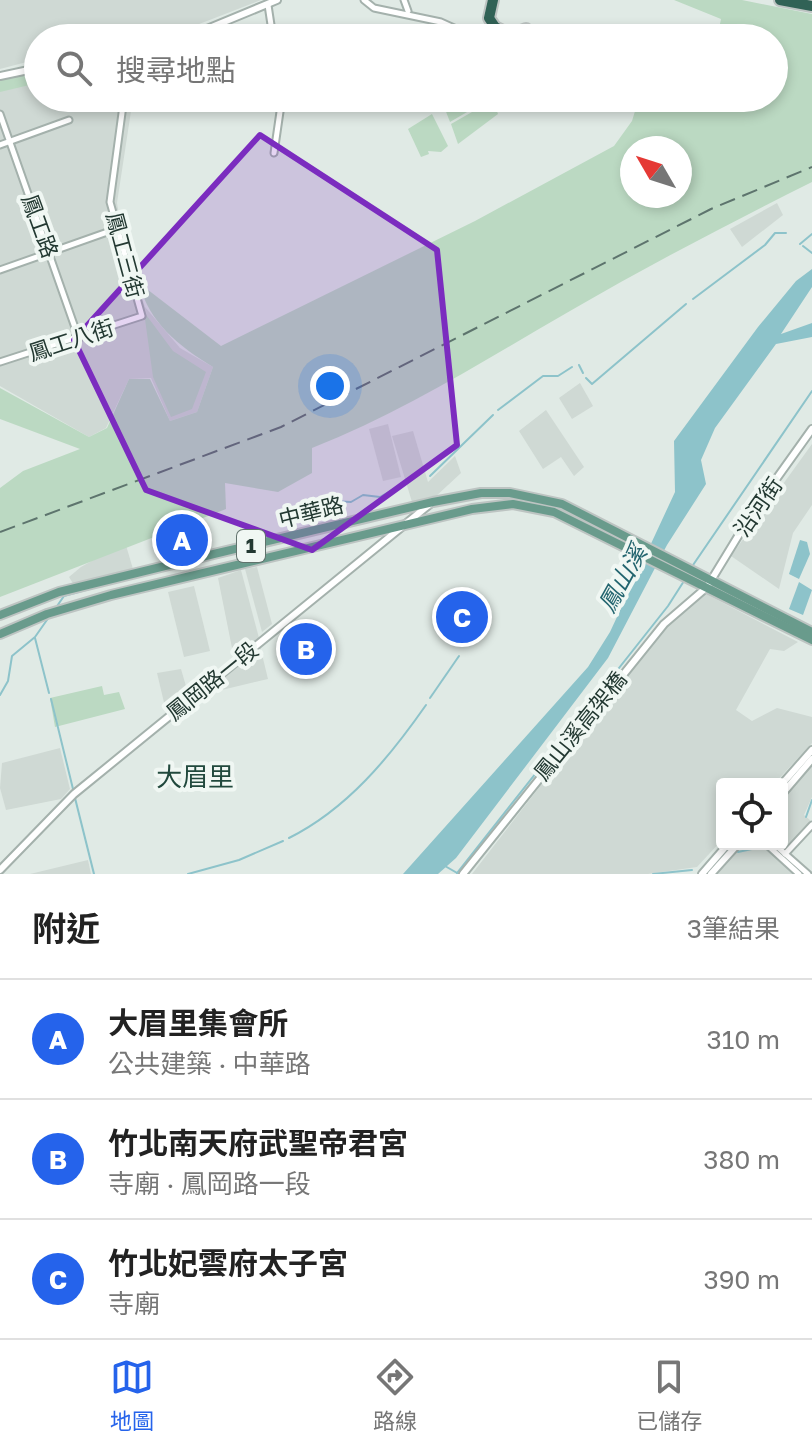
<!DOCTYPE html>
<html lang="zh-TW">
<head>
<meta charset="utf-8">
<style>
  body { margin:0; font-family:"Golos Text","Noto Sans TC",sans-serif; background:#f2f2f2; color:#222 }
  .controls { position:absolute; right:24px; bottom:24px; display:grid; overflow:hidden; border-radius:8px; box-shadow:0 4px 12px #0003 }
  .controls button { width:72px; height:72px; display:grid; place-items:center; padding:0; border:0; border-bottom:2px solid #e0e0e0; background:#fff; color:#222; font:40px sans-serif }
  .compass { position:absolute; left:620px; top:136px; width:72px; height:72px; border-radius:50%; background:#fff; box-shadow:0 4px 12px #0003; rotate:309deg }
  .you { position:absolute; left:330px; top:386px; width:28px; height:28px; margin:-20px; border:6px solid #fff; border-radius:50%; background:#1a73e8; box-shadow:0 0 0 12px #1a73e833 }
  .badge { display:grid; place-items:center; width:52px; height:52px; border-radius:50%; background:#2563eb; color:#fff; font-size:26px; font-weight:700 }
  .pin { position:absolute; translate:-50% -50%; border:4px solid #fff; box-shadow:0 2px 8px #0006 }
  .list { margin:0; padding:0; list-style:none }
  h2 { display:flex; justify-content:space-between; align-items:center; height:104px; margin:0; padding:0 32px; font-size:34px }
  h2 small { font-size:26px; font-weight:400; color:#767676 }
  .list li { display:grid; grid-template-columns:52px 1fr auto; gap:24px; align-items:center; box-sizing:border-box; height:120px; padding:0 32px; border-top:2px solid #e0e0e0 }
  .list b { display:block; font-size:30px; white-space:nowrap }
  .list p { margin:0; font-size:26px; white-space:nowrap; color:#767676 }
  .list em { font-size:26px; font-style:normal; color:#767676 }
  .icon { flex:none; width:44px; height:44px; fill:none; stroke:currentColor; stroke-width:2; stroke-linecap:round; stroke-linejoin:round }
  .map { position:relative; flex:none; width:812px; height:874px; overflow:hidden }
  .search { position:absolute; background:#fff; box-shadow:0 4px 12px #0003; left:24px; right:24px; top:24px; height:88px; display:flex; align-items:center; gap:20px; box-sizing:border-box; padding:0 28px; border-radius:44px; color:#767676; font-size:30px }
  .sheet { height:464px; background:#fff }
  nav { display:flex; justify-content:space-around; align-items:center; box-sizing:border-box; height:112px; border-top:2px solid #e0e0e0; background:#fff; font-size:22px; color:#767676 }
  nav a { display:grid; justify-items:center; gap:4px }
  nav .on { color:#2563eb }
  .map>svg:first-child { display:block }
  .built { fill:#cfd9d4 }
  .green { fill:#bbd9c2; fill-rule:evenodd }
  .water { fill:#8dc3ca }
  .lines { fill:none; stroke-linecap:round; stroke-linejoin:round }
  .stream { stroke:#8dc3ca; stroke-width:2 }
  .minor-casing { stroke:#a4b1ac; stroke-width:9 }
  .tertiary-casing { stroke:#a4b1ac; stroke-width:10 }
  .primary-casing { stroke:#bdc4c2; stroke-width:12 }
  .motorway-casing { stroke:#bdc4c2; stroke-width:14 }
  .minor { stroke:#fff; stroke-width:5 }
  .tertiary { stroke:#fff; stroke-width:6 }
  .primary { stroke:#699b8c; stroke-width:8 }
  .motorway { stroke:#316256; stroke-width:10 }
  .rail { stroke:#5d746d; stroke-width:2; stroke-dasharray:16 8; stroke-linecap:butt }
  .marked { fill:#7b2cbf; fill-opacity:0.2; stroke:#7b2cbf; stroke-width:6; stroke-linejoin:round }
  .labels { text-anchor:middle; stroke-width:8; stroke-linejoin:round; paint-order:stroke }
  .shield { fill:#f0f7f3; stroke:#60726c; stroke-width:2 }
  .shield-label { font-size:20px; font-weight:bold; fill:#233932 }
  .street-label { font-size:22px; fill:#233932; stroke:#f0f7f3 }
  .water-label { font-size:24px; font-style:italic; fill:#23656f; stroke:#f0f7f3 }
  .quarter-label { font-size:26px; fill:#21493d; stroke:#f0f7f3 }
</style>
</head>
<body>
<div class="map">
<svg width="812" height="874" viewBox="0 0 812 874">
  <rect width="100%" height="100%" fill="#e0eae5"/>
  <g class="built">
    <polygon points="0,0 261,0 163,38 38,38 38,59 0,69"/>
    <polygon points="38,75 38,98 133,98 117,203 125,250 145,307 180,348 213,367 197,412 170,421 151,378 129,379 106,428 89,437 0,386 0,83"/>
    <polygon points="777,203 783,215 742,247 730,229"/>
    <polygon points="580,383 593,406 572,419 559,398"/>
    <polygon points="546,410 584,467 574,476 561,457 543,469 519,431"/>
    <polygon points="388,424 401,477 383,481 369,429"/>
    <polygon points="413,431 428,482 455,456 461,473 434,498 412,502 392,436"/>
    <polygon points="812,444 812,505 793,533 779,589 731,556"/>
    <polygon points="125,542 133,569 74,585 69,577 81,567"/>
    <polygon points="257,567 272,624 262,632 245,569"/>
    <polygon points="241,570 259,638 250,646 232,648 218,578"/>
    <polygon points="194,586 210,651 184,657 168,592"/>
    <polygon points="706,594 798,642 784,651 770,649 736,710 752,721 777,708 812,717 812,743 774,784 722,784 722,840 697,867 648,874 472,874 666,624"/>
    <polygon points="260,646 268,679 201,695"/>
    <polygon points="181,669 188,693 166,711 157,673"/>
    <polygon points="60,748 70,789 61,799 6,810 0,788 2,763"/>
    <polygon points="812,766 812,797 804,815 811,821 787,849 781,844 782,800"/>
    <polygon points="733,844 769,844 802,874 706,874"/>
    <polygon points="88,860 91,874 30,874"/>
  </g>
  <g class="green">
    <path d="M674,0H742L812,14V182C730,223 649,265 570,311C485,360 404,412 312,448V473L278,492L225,483L226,509L0,597V488L23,471L80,449L0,419V388L89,437L107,428L129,379H150L170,421L197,412L213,367C179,346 149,323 139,283L221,346L475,221L614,146L632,121L639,98H774V38H717L721,19ZM632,148H680V196H632Z"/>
    <polygon points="38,71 38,83 0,92 0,79"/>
    <polygon points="454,98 491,98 450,122 443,104"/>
    <polygon points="493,100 498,114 458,144 451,124"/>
    <polygon points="432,114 448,146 441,152 428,151 429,154 421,157 408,129"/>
    <polygon points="144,312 173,351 206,372 192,409 171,417 153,377"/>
    <polygon points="102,686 104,695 119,692 125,709 55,727 50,698"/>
  </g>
  <g class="water">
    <polygon points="812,269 812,287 781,334 812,323 812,337 776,344 715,428 701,460 706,484 667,545 608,658 456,858 438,874 403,874 588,667 610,632 675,492 674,441 758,327 796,281"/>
    <polygon points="800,540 807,542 810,554 799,579 789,574"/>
    <polygon points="799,582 812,590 803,615 789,609"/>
  </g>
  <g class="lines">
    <g class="stream">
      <polyline points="800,244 812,234"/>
      <polyline points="803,246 812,253"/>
      <polyline points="693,299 765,245 775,233 786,233"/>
      <polyline points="579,365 583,373"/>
      <polyline points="586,378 592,384 686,304"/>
      <polyline points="498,410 543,376 558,376 572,367"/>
      <polyline points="430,476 493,415"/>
      <polyline points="292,533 295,522 313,500 351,502 363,495 380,497 392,490"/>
      <polyline points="216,558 272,544"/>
      <polyline points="691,568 812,391"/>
      <polyline points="55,609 64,596 93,588"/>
      <polyline points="35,638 49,693"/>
      <polyline points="0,695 8,681 12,656 35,637 49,617"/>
      <polyline points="430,698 459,656"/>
      <polyline points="51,699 73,789"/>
      <polyline points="75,798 94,874"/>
      <polyline points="806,817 812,800"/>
      <path d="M289,838C347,809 389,758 426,705"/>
      <polyline points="738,852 761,847"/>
      <polyline points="445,866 459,874"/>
      <polyline points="457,873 668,606 684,581"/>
      <polyline points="188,874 239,860 283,841"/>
      <polyline points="653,874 692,870"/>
    </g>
    <g class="minor-casing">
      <g id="minor">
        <polyline points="364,0 374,8 441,22 472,36"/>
        <polyline points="404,0 408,11"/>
        <polyline points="268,5 273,38"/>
        <polyline points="0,114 79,339"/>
        <polyline points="0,145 69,120"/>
        <polyline points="274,153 282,98"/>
        <polyline points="0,270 116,229"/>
        <polyline points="0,362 142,316 110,202 124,98"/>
        <polyline points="766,844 799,874"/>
        <polyline points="774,844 808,874"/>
        <polyline points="785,854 812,825"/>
      </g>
    </g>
    <g class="tertiary-casing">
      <g id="tertiary">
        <polyline points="185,38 277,0"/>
        <polyline points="0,76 38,68"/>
        <polyline points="782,784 812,750"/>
        <polyline points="782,794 812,759"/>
        <polyline points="0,870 74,794 430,504"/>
        <polyline points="463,874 664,624 707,587 754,510 812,429"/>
        <polyline points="702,874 728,844"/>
        <polyline points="711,874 738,844"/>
      </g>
    </g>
    <g class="primary-casing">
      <g id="primary">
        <polyline points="0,615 59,592 218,553 433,502 481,493 510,493 562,504 812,632"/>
        <polyline points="0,634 47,614 111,595 472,509 513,504 554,512 812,640"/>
      </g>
    </g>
    <g class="motorway-casing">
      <g id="motorway">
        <polyline points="493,0 489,18 495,27 511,35 526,29"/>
        <polyline points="780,0 812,6"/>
      </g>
    </g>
    <use href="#minor" class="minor"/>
    <use href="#tertiary" class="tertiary"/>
    <use href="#primary" class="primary"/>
    <use href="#motorway" class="motorway"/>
    <polyline class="rail" points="0,532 281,427 711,209 812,167"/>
  </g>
  <path class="marked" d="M260,135L437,250L457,445L312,550L146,490L74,340Z"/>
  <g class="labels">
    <rect class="shield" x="237" y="530" width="28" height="32" rx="6"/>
    <g class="shield-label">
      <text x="251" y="553">1</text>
    </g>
    <g class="street-label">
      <text transform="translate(40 226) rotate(70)" y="8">鳳工路</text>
      <text transform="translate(125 255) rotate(75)" y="8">鳳工三街</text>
      <text transform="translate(71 340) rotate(-18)" y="8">鳳工八街</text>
      <text transform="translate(758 507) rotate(-55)" y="8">沿河街</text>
      <text transform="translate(311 512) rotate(-14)" y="8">中華路</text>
      <text transform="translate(212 681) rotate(-39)" y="8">鳳岡路一段</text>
      <text transform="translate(580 726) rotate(-51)" y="8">鳳山溪高架橋</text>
    </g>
    <g class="water-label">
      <text transform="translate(623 579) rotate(-61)" y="8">鳳山溪</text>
    </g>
    <g class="quarter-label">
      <text x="195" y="786">大眉里</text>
    </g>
  </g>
</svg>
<div class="controls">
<button><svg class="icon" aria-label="locate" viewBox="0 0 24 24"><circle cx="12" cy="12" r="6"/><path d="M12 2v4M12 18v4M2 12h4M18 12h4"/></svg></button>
</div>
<svg class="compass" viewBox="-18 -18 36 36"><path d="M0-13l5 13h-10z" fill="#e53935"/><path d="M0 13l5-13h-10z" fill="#767676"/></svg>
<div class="you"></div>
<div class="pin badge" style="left:182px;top:540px">A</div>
<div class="pin badge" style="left:306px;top:649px">B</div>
<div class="pin badge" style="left:462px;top:617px">C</div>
<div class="search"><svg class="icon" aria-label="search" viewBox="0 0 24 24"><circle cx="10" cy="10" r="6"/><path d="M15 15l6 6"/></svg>搜尋地點</div>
</div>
<section class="sheet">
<h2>附近<small>3筆結果</small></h2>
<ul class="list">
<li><span class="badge">A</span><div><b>大眉里集會所</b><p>公共建築 · 中華路</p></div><em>310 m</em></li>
<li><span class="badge">B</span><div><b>竹北南天府武聖帝君宮</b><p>寺廟 · 鳳岡路一段</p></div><em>380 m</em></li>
<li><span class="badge">C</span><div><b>竹北妃雲府太子宮</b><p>寺廟</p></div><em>390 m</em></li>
</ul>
</section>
<nav>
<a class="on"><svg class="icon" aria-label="map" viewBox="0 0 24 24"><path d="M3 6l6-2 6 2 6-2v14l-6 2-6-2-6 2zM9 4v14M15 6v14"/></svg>地圖</a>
<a><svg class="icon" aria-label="directions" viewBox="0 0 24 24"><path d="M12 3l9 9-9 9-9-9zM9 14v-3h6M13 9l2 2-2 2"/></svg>路線</a>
<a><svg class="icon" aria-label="saved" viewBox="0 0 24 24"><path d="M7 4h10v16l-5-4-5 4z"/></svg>已儲存</a>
</nav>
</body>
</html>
